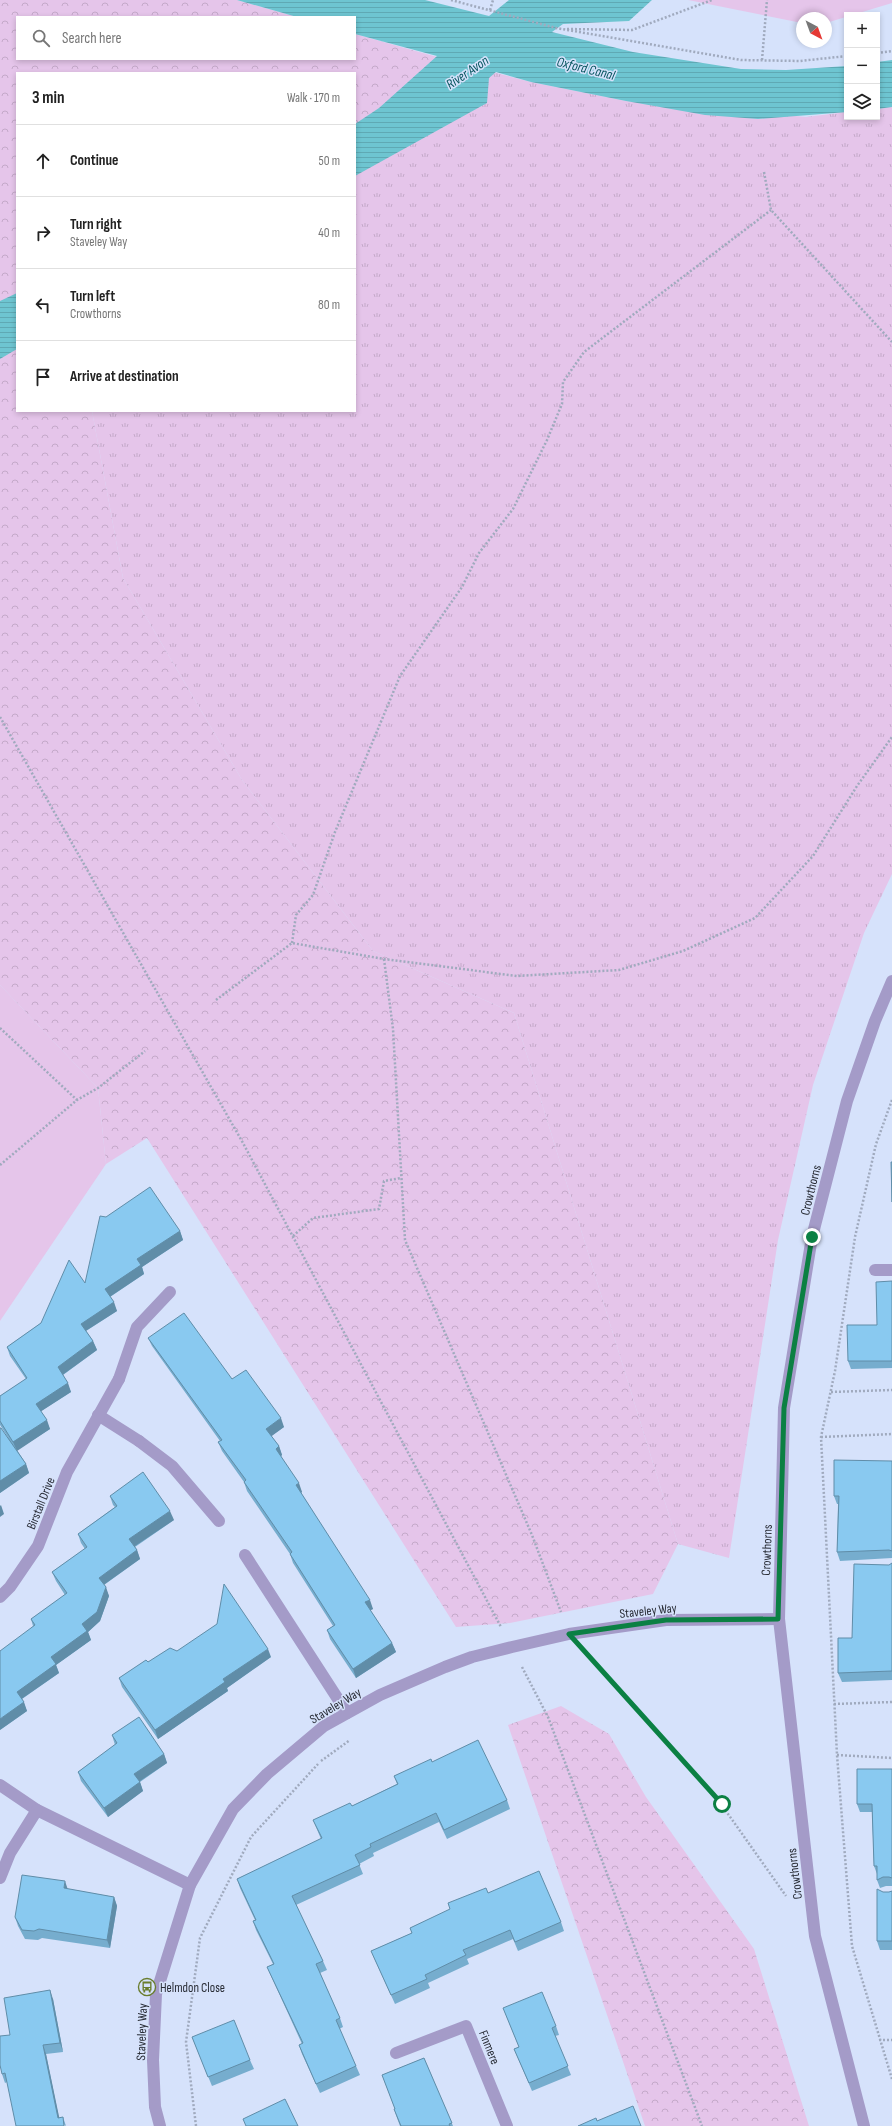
<!DOCTYPE html>
<html lang="en">
<head>
<meta charset="utf-8">
<style>
  body { margin:0; font-family:"Sofia Sans Condensed",sans-serif; background:#f6f6f6; color:#222 }
  .controls { position:absolute; right:12px; top:12px; display:grid; overflow:hidden; border-radius:0px; box-shadow:0 2px 6px #0003 }
  .controls button { width:36px; height:36px; display:grid; place-items:center; padding:0; border:0; border-bottom:1px solid #e0e0e0; background:#fff; color:#222; font:20px sans-serif }
  .compass { position:absolute; left:796px; top:12px; width:36px; height:36px; border-radius:50%; background:#fff; box-shadow:0 2px 6px #0003; rotate:139deg }
  .stop { position:absolute; width:12px; height:12px; margin:-9px; border:3px solid #0b8043; border-radius:50%; background:#fff }
  .stop.end { background:#0b8043; border-color:#fff; box-shadow:0 1px 4px #0008 }
  .list { margin:0; padding:0; list-style:none }
  h2 { display:flex; justify-content:space-between; align-items:center; height:52px; margin:0; padding:0 16px; font-size:17px }
  h2 small { font-size:13px; font-weight:400; color:#767676 }
  .list li { display:grid; grid-template-columns:26px 1fr auto; gap:12px; align-items:center; box-sizing:border-box; height:72px; padding:0 16px; border-top:1px solid #e0e0e0 }
  .list b { display:block; font-size:15px; white-space:nowrap }
  .list p { margin:0; font-size:13px; white-space:nowrap; color:#767676 }
  .list em { font-size:13px; font-style:normal; color:#767676 }
  .icon { flex:none; width:22px; height:22px; fill:none; stroke:currentColor; stroke-width:2; stroke-linecap:round; stroke-linejoin:round }
  .map { position:relative; flex:none; width:892px; height:2126px; overflow:hidden }
  .search { position:absolute; background:#fff; box-shadow:0 2px 6px #0003; left:16px; top:16px; width:340px; height:44px; display:flex; align-items:center; gap:10px; box-sizing:border-box; padding:0 14px; border-radius:0px; color:#767676; font-size:15px }
  .panel { position:absolute; background:#fff; box-shadow:0 2px 6px #0003; left:16px; top:72px; width:340px; height:340px; border-radius:0px }
  .map>svg:first-child { display:block }
  .grass { fill:url(#grass-tufts) }
  .forest { fill:url(#forest-crowns) }
  .park { fill:#e5c5ea }
  .water { fill:url(#water-rules) }
  .lines { fill:none; stroke-linecap:round; stroke-linejoin:round }
  .path { stroke:#a0aabe; stroke-width:2.5; stroke-dasharray:2 2; stroke-linecap:butt }
  .lane { stroke:#a49bc8; stroke-width:12 }
  .street { stroke:#a49bc8; stroke-width:12 }
  .wall { fill:#76adce }
  .shaded-wall { fill:#608da8 }
  .building { fill:#89c9f0; stroke:#608da8 }
  .route { stroke:#0b8043; stroke-width:5 }
  .labels { text-anchor:middle; stroke-width:3; stroke-linejoin:round; paint-order:stroke }
  .street-label { font-size:13px; fill:#282c35; stroke:#d6e2fb }
  .poi-label { font-size:13px; fill:#282c35; stroke:#d6e2fb; text-anchor:start }
  .water-label { font-size:14px; font-style:italic; fill:#07565f; stroke:#d6e2fb }
</style>
</head>
<body>
<div class="map">
<svg width="892" height="2126" viewBox="0 0 892 2126">
  <defs>
    <pattern id="grass-tufts" width="24" height="20" patternUnits="userSpaceOnUse"><rect width="24" height="20" fill="#e5c5ea"/><path d="M3 7l-1-3M5 7V3M7 7l1-3M15 17l-1-3M17 17v-4M19 17l1-3" fill="none" stroke="#c4a9c9"/></pattern>
    <pattern id="forest-crowns" width="20" height="18" patternUnits="userSpaceOnUse"><rect width="20" height="18" fill="#e5c5ea"/><path d="M2 6a3 3 0 1 1 6 0M12 15a3 3 0 1 1 6 0" fill="none" stroke="#c4a9c9"/></pattern>
    <pattern id="water-rules" width="6" height="5" patternUnits="userSpaceOnUse"><rect width="6" height="5" fill="#6ec5d1"/><path d="M0 2.5h6" fill="none" stroke="#5fa9b4"/></pattern>
  </defs>
  <rect width="100%" height="100%" fill="#d6e2fb"/>
  <polygon class="grass" points="473,67 531,82 626,101 806,117 847,112 847,117 877,117 877,109 892,107 892,874 864,933 813,1085 778,1240 729,1558 678,1544 514,1013 373,951 242,780 123,578 92,411 355,411 355,148"/>
  <g class="forest">
    <polygon points="0,0 237,0 297,17 17,17 17,59 355,59 355,34 473,67 355,148 355,73 17,73 17,411 92,411 123,578 242,780 373,951 514,1013 678,1544 653,1594 510,1623 456,1627 147,1138 106,1164 98,1088 0,985"/>
    <polygon points="561,1706 609,1734 646,1797 754,1949 809,2126 645,2126 508,1725"/>
  </g>
  <g class="park">
    <polygon points="688,0 892,0 892,3 826,23 826,18 802,18 802,23"/>
    <polygon points="0,985 98,1088 106,1164 0,1321"/>
  </g>
  <g class="water">
    <polygon points="237,0 425,0 489,16 509,0 652,0 629,21 563,24 552,32 633,52 741,69 786,70 847,66 847,112 758,119 705,115 626,101 531,82 496,72 489,78 487,103 355,176 355,124 379,108 437,56 355,34 355,17 297,17"/>
    <polygon points="892,60 892,107 877,109 877,62"/>
    <polygon points="17,293 17,349 0,359 0,301"/>
  </g>
  <g class="lines">
    <g class="path">
      <polyline points="451,0 556,28 741,60 800,61 847,56"/>
      <polyline points="490,10 493,0"/>
      <polyline points="567,29 632,30 712,0"/>
      <polyline points="877,53 892,51"/>
      <polyline points="762,60 767,0"/>
      <polyline points="764,172 771,210 892,342"/>
      <polyline points="0,717 243,1143 501,1627"/>
      <polyline points="292,943 296,915 313,895 335,832 400,676 462,587 479,553 513,509 547,440 562,404 563,382 584,352 771,210"/>
      <polyline points="384,959 393,1029 405,1240 532,1535 561,1612"/>
      <polyline points="216,1000 292,943 384,959 517,976 619,970 683,951 755,918 813,856 857,786 892,737"/>
      <polyline points="0,1028 77,1100"/>
      <polyline points="892,1100 876,1144 855,1237 835,1371 821,1437 837,1755 852,1946 892,2079"/>
      <polyline points="0,1165 77,1100 98,1088 145,1051"/>
      <polyline points="293,1236 313,1218 379,1209 384,1181 401,1178"/>
      <polyline points="831,1392 892,1390"/>
      <polyline points="821,1437 892,1434"/>
      <polyline points="588,1654 721,1804 786,1896"/>
      <polyline points="522,1667 548,1717 702,2126"/>
      <polyline points="834,1704 892,1702"/>
      <polyline points="837,1755 892,1758"/>
      <polyline points="321,1761 350,1740"/>
      <polyline points="879,2040 892,2040"/>
      <polyline points="196,2126 186,2042 200,1938 251,1837 318,1764"/>
    </g>
    <g class="lane">
      <polyline points="875,1270 892,1270"/>
      <polyline points="119,1379 137,1327 170,1292"/>
      <polyline points="139,1441 172,1466 219,1521"/>
      <polyline points="245,1555 347,1713"/>
    </g>
    <g class="street">
      <polyline points="98,1415 139,1441"/>
      <polyline points="0,1597 10,1587 38,1546 67,1472 119,1379"/>
      <polyline points="0,1785 37,1810 190,1885"/>
      <polyline points="0,1878 10,1853 37,1810"/>
      <polyline points="396,2053 466,2026 507,2126"/>
      <polyline points="160,2126 155,2107 153,2060 156,1994 190,1885 233,1809 267,1774 324,1726 380,1695 445,1667 472,1657 512,1647 569,1634 666,1620 779,1619"/>
      <polyline points="864,2126 815,1936 779,1619 784,1408 812,1237 847,1101 875,1021 892,981"/>
    </g>
  </g>
  <g class="wall">
    <polygon points="180,1231 183,1240 142,1267 144,1274 110,1297 117,1311 86,1331 93,1341 97,1350 63,1375 71,1392 41,1411 50,1429 17,1450 26,1464 29,1473 0,1493 0,1428 9,1439 0,1425 0,1396 26,1379 10,1356 7,1347 41,1323 85,1283"/>
    <polygon points="892,1281 892,1368 851,1369 848,1361 877,1325"/>
    <polygon points="148,1338 232,1379 284,1427 271,1436 279,1446 282,1455 281,1456 302,1492 301,1493 373,1609 370,1610 392,1643 396,1652 356,1678 330,1639 327,1630 333,1626 293,1563 290,1554 247,1491 244,1482 222,1451 218,1442 220,1441 152,1346"/>
    <polygon points="892,1461 892,1558 840,1561 837,1552 838,1504 837,1504 834,1496"/>
    <polygon points="110,1496 174,1520 135,1547 137,1550 140,1559 104,1585 109,1596 100,1621 88,1632 91,1640 56,1665 59,1673 22,1699 27,1711 0,1730 33,1626 31,1619 65,1595 56,1581 52,1572 85,1549 81,1543 78,1534 115,1507 113,1505"/>
    <polygon points="892,1563 892,1680 842,1682 838,1673 852,1638 889,1565"/>
    <polygon points="177,1651 271,1657 227,1688 228,1691 158,1739 122,1687 119,1678 148,1662"/>
    <polygon points="112,1735 164,1754 167,1763 140,1782 143,1791 108,1817 81,1781 78,1772 115,1745"/>
    <polygon points="432,1762 507,1800 510,1809 447,1839 439,1822 373,1853 374,1856 359,1864 363,1874 296,1905 323,1961 327,1970 320,1973 340,2018 343,2027 339,2029 356,2066 360,2075 320,2093 302,2054 299,2045 302,2044 271,1976 267,1967 273,1964 256,1930 253,1921 255,1920 240,1888 237,1879 321,1839 313,1820 352,1806 397,1784 394,1776"/>
    <polygon points="892,1769 892,1886 886,1886 880,1888 877,1880 877,1874 874,1866 872,1812 860,1812 857,1804"/>
    <polygon points="68,1889 114,1897 117,1906 110,1948 42,1938 38,1940 25,1939 18,1926 15,1917"/>
    <polygon points="892,1891 892,1950 880,1950 877,1941 883,1892 889,1892"/>
    <polygon points="488,1893 561,1922 564,1931 518,1951 513,1939 467,1959 469,1964 428,1983 430,1988 395,2004 375,1960 371,1951 412,1933 410,1928"/>
    <polygon points="53,1999 63,2052 46,2054 59,2118 63,2117 66,2126 7,2082 5,2083 2,2074 10,2035"/>
    <polygon points="503,2008 556,2026 559,2035 555,2036 571,2075 532,2091 514,2049 519,2047"/>
    <polygon points="192,2037 250,2060 254,2069 212,2086"/>
    <polygon points="424,2058 453,2126 400,2126 397,2118 394,2109 395,2109 382,2075"/>
  </g>
  <g class="shaded-wall">
    <polygon points="180,1231 183,1240 142,1267 144,1274 108,1298 105,1289 137,1259"/>
    <polygon points="114,1302 117,1311 84,1332 81,1324"/>
    <polygon points="93,1341 97,1350 61,1376 58,1367"/>
    <polygon points="68,1383 71,1392 40,1412 36,1404"/>
    <polygon points="281,1418 284,1427 269,1438 266,1429"/>
    <polygon points="47,1420 50,1429 17,1451 13,1442"/>
    <polygon points="279,1446 282,1455 279,1458 276,1449"/>
    <polygon points="26,1464 29,1473 0,1493 0,1481"/>
    <polygon points="299,1483 302,1492 299,1494 296,1485"/>
    <polygon points="1,1505 4,1514 0,1517 0,1506"/>
    <polygon points="170,1511 174,1520 132,1548 129,1539"/>
    <polygon points="137,1550 140,1559 102,1586 99,1578"/>
    <polygon points="106,1587 109,1596 100,1621 88,1632 91,1640 56,1665 59,1673 20,1700 17,1692 82,1624"/>
    <polygon points="370,1600 373,1609 369,1611 365,1602"/>
    <polygon points="392,1643 396,1652 356,1678 353,1669"/>
    <polygon points="268,1649 271,1657 227,1688 228,1691 158,1739 155,1730 223,1679"/>
    <polygon points="24,1702 27,1711 0,1730 0,1719"/>
    <polygon points="164,1754 167,1763 137,1783 134,1774"/>
    <polygon points="140,1782 143,1791 108,1817 104,1808"/>
    <polygon points="65,1881 68,1890 64,1888"/>
    <polygon points="114,1897 117,1906 110,1948 107,1940"/>
    <polygon points="50,1990 53,1999 63,2052 60,2043"/>
    <polygon points="43,2045 46,2054 61,2126 58,2118"/>
  </g>
  <g class="building">
    <polygon points="891,1162 892,1162 892,1202"/>
    <polygon points="150,1187 180,1231 137,1259 141,1265 105,1289 114,1302 81,1324 93,1341 58,1367 68,1383 36,1404 47,1420 13,1442 0,1421 0,1396 27,1378 7,1347 41,1323 69,1260 85,1283 100,1216 106,1217"/>
    <polygon points="892,1281 892,1361 848,1361 847,1325 877,1325 876,1282"/>
    <polygon points="184,1313 232,1379 246,1370 281,1418 266,1429 279,1446 276,1449 299,1483 296,1485 370,1600 365,1602 392,1643 353,1669 327,1630 335,1625 290,1554 292,1552 244,1482 246,1480 218,1442 222,1440 148,1338"/>
    <polygon points="0,1428 1,1428 26,1464 0,1481"/>
    <polygon points="834,1460 892,1461 892,1551 889,1550 837,1552 839,1496 834,1496"/>
    <polygon points="143,1472 170,1511 129,1539 137,1550 99,1578 106,1587 97,1612 82,1624 87,1631 51,1657 56,1664 17,1692 24,1702 0,1719 0,1651 35,1625 31,1619 67,1593 52,1572 87,1547 78,1534 117,1506 110,1496"/>
    <polygon points="892,1563 892,1671 838,1673 838,1638 852,1638 854,1564 889,1565"/>
    <polygon points="224,1584 268,1649 223,1679 225,1682 155,1730 119,1678 146,1660 148,1662 170,1648 177,1651 217,1624"/>
    <polygon points="139,1717 164,1754 134,1774 140,1782 104,1808 78,1772 117,1743 112,1735"/>
    <polygon points="478,1740 507,1800 444,1830 436,1813 370,1844 371,1847 355,1855 360,1865 292,1896 323,1961 316,1964 340,2018 336,2020 356,2066 316,2084 299,2045 303,2043 267,1967 274,1964 253,1921 256,1920 237,1879 322,1838 313,1820 350,1803 352,1806 398,1784 394,1776 431,1759 432,1762"/>
    <polygon points="857,1769 892,1769 892,1878 889,1877 883,1877 877,1880 877,1866 874,1866 872,1804 857,1804"/>
    <polygon points="539,1871 561,1922 515,1942 510,1930 463,1950 466,1955 425,1975 427,1979 391,1995 371,1951 412,1933 410,1928 450,1909 448,1903 486,1888 488,1893"/>
    <polygon points="22,1875 65,1881 64,1888 114,1897 107,1940 39,1929 34,1931 22,1930 15,1917"/>
    <polygon points="877,1889 883,1892 889,1892 892,1891 892,1941 877,1941"/>
    <polygon points="50,1990 60,2043 43,2045 58,2118 63,2117 64,2126 16,2126 5,2073 2,2074 0,2065 0,2036 10,2035 4,1998"/>
    <polygon points="542,1992 556,2026 552,2028 568,2066 529,2083 514,2049 519,2047 503,2008"/>
    <polygon points="234,2020 250,2060 208,2077 192,2037"/>
    <polygon points="424,2058 452,2123 449,2124 450,2126 401,2126 394,2109 395,2109 382,2075"/>
    <polygon points="285,2099 298,2126 246,2126 243,2119"/>
    <polygon points="633,2106 641,2126 578,2126 596,2118 597,2121"/>
  </g>
  <g class="lines">
    <polyline class="route" points="722,1804 569,1634 666,1620 778,1619 784,1408 812,1237"/>
  </g>
  <defs>
    <g id="bus-ring" transform="scale(0.9)"><circle r="9.5" fill="#d6e2fb" stroke="#697d2d" stroke-width="1.5"/><path d="M-5-6H5V4H4V6H2V4H-2V6H-4V4H-5ZM-3.5-4V0h7V-4ZM-3.5 1.2v1.5H-2V1.2ZM2 1.2v1.5H3.5V1.2Z" fill="#697d2d"/></g>
  </defs>
  <g fill-rule="evenodd">
    <use href="#bus-ring" x="147" y="1987"/>
  </g>
  <g class="labels">
    <g class="street-label">
      <text transform="translate(810 1190) rotate(-76)" y="5">Crowthorns</text>
      <text transform="translate(40 1503) rotate(-68)" y="5">Birstall Drive</text>
      <text transform="translate(766 1550) rotate(-88)" y="5">Crowthorns</text>
      <text transform="translate(648 1610) rotate(-6)" y="5">Staveley Way</text>
      <text transform="translate(335 1705) rotate(-31)" y="5">Staveley Way</text>
      <text transform="translate(794 1874) rotate(-97)" y="5">Crowthorns</text>
      <text transform="translate(141 2032) rotate(-88)" y="5">Staveley Way</text>
      <text transform="translate(490 2047) rotate(68)" y="5">Finmere</text>
    </g>
    <g class="poi-label">
      <text x="160" y="1992">Helmdon Close</text>
    </g>
    <g class="water-label">
      <text transform="translate(586 68) rotate(14)" y="5">Oxford Canal</text>
      <text transform="translate(467 72) rotate(-34)" y="5">River Avon</text>
    </g>
  </g>
</svg>
<div class="controls">
<button>+</button>
<button>−</button>
<button><svg class="icon" aria-label="layers" viewBox="0 0 24 24"><path d="M12 4l9 5-9 5-9-5zM3 14l9 5 9-5"/></svg></button>
</div>
<svg class="compass" viewBox="-18 -18 36 36"><path d="M0-13l5 13h-10z" fill="#e53935"/><path d="M0 13l5-13h-10z" fill="#767676"/></svg>
<div class="stop" style="left:722px;top:1804px"></div>
<div class="stop end" style="left:812px;top:1237px"></div>
<div class="search"><svg class="icon" aria-label="search" viewBox="0 0 24 24"><circle cx="10" cy="10" r="6"/><path d="M15 15l6 6"/></svg>Search here</div>
<section class="panel">
<h2>3 min<small>Walk · 170 m</small></h2>
<ul class="list">
<li><svg class="icon" aria-label="ahead" viewBox="0 0 24 24"><path d="M12 20V5M6 11l6-6 6 6"/></svg><div><b>Continue</b></div><em>50 m</em></li>
<li><svg class="icon" aria-label="right" viewBox="0 0 24 24"><path d="M7 20v-9h11M14 6l5 5-5 5"/></svg><div><b>Turn right</b><p>Staveley Way</p></div><em>40 m</em></li>
<li><svg class="icon" aria-label="left" viewBox="0 0 24 24"><path d="M17 20v-9H6M10 6l-5 5 5 5"/></svg><div><b>Turn left</b><p>Crowthorns</p></div><em>80 m</em></li>
<li><svg class="icon" aria-label="arrive" viewBox="0 0 24 24"><path d="M6 21V4h12l-3 4 3 4H6"/></svg><div><b>Arrive at destination</b></div></li>
</ul>
</section>
</div>
</body>
</html>
